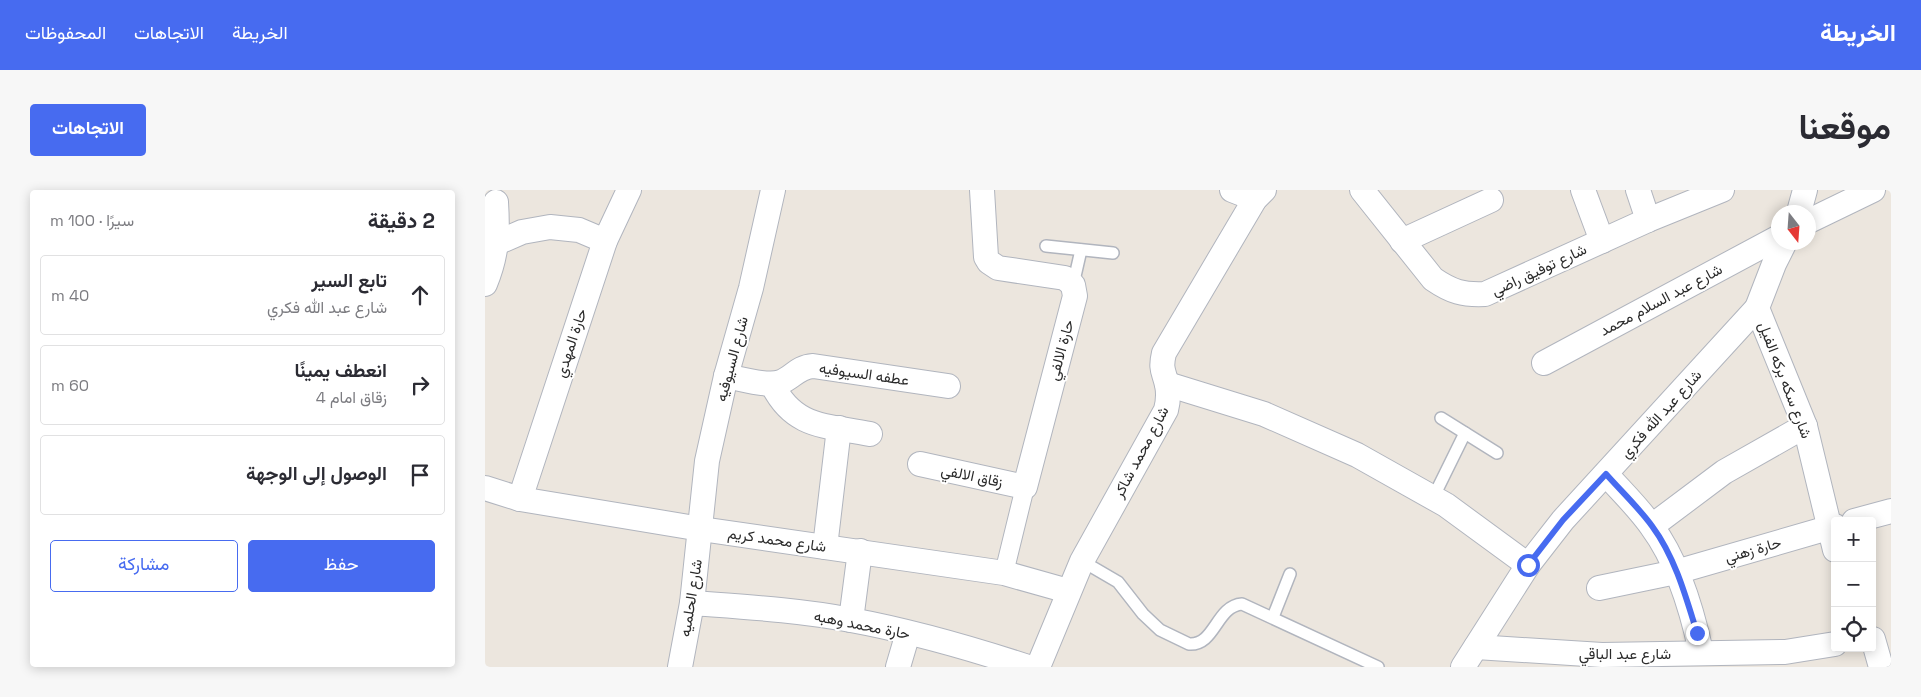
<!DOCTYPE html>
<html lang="ar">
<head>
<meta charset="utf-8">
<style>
  body { margin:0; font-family:"Space Grotesk",Vazirmatn,sans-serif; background:#f7f7f7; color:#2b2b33; direction:rtl }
  .controls { position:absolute; right:15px; bottom:15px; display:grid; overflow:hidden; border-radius:5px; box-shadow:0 2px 12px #0003 }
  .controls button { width:45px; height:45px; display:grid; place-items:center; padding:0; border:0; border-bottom:1px solid #e1e1e2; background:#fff; color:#2b2b33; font:25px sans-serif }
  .compass { position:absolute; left:1286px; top:15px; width:45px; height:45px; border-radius:50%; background:#fff; box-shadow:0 2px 12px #0003; rotate:163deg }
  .stop { position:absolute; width:15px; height:15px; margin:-11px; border:4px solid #476bf0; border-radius:50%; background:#fff }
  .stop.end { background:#476bf0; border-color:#fff; box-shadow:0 1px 5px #0008 }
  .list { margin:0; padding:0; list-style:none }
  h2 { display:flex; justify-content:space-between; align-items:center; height:65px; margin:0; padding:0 20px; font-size:21px }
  h2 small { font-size:16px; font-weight:400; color:#7c7c81 }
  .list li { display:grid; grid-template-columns:32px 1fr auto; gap:15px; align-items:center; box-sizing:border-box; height:80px; margin:0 10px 10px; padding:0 10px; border:1px solid #e1e1e2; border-radius:5px }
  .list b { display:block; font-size:19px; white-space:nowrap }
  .list p { margin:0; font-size:16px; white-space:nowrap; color:#7c7c81 }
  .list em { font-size:16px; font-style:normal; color:#7c7c81 }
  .actions { display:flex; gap:10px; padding:15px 20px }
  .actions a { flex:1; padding:11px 0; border:1px solid #476bf0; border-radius:5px; text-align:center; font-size:18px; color:#476bf0 }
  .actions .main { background:#476bf0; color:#fff }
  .icon { flex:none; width:28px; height:28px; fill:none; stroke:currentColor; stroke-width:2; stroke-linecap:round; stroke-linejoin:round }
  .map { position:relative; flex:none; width:1406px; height:477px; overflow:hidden; direction:ltr; border-radius:5px }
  header { display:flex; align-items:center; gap:30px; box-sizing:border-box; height:70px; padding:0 25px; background:#476bf0; color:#fff }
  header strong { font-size:24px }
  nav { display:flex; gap:28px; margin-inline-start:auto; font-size:18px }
  .intro { display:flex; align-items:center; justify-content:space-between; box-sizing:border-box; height:120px; padding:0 30px }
  h1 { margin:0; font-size:35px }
  .button { padding:12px 22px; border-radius:5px; background:#476bf0; color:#fff; font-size:18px; font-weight:700 }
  main { display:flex; gap:30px; padding:0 30px }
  aside { flex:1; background:#fff; border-radius:5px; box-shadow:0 2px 12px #0003 }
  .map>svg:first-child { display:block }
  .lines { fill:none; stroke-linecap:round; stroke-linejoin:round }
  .service-casing { stroke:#b1b5be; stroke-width:14 }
  .pedestrian-casing { stroke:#b1b5be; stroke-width:20 }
  .minor-casing { stroke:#b1b5be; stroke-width:26 }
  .service { stroke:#fff; stroke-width:11 }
  .pedestrian { stroke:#fff; stroke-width:18 }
  .minor { stroke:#fff; stroke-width:24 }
  .route { stroke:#476bf0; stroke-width:6 }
  .labels { text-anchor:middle; stroke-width:4; stroke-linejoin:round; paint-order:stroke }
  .street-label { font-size:15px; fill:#2b2b2b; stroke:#fff }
</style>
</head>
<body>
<header>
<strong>الخريطة</strong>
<nav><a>الخريطة</a><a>الاتجاهات</a><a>المحفوظات</a></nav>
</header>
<div class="intro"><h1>موقعنا</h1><a class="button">الاتجاهات</a></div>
<main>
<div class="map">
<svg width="1406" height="477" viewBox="0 0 1406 477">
  <rect width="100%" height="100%" fill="#ece6de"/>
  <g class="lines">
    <g class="service-casing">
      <g id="service">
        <polyline points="561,56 628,63"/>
        <polyline points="588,95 596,60"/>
        <polyline points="956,228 1012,263"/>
        <polyline points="948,308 980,243"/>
        <path d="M597,371L633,392L658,424L675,440L704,454C730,456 731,416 757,414L893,477"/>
        <polyline points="788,427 805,384"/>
      </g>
    </g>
    <g class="pedestrian-casing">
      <polyline id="pedestrian" points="519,383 540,297"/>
    </g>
    <g class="minor-casing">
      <g id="minor">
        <polyline points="747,0 770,9"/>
        <path d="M877,0L948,89C967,102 978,105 1000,104L1163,30L1237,0"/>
        <polyline points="1098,0 1117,51"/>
        <polyline points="1153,0 1163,30"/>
        <polyline points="1314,22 1320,0"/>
        <polyline points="1324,31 1388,0"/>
        <polyline points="917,51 1006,10"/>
        <polyline points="1300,52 1289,74 1272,118 1320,236 1350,360"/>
        <polyline points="0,58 37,42 65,37 94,40 120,51"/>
        <path d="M0,94C12,65 13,43 11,12"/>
        <polyline points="1059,173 1294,47"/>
        <path d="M241,186C255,189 283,197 296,192C308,187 313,177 328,176L463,196"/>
        <path d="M287,194C309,239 341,235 385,244"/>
        <polyline points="682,194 779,224 872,265 961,315 1043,375"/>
        <polyline points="435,274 540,297 590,106 588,95 580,88 513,78 504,72 501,67 497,0"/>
        <path d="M1121,284C1136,301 1154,318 1167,337C1193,372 1207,420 1216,462"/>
        <polyline points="0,298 35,309 216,339 519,383 583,401"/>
        <polyline points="35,309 120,51 144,0"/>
        <polyline points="1369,331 1406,321"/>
        <polyline points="1167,336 1239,282 1320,236"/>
        <polyline points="340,357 354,238"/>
        <polyline points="1114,398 1191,382 1350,336"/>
        <path d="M207,413C260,417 314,420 366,430C426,441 485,458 543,477"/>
        <polyline points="366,430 375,361"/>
        <polyline points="1388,449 1396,477"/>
        <polyline points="991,457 1117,465 1300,462 1350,454"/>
        <polyline points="195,477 207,413 222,271 241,186 266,98 288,0"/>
        <polyline points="413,477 423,443"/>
        <path d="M553,477L597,371L681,220C683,212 684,204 682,195C679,181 675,180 679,163L770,9L779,0"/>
        <polyline points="978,477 1043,375 1078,330 1272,118"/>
      </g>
    </g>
    <use href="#service" class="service"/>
    <use href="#pedestrian" class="pedestrian"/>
    <use href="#minor" class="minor"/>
  </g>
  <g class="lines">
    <path class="route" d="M1043,375L1078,330L1121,284C1136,301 1154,318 1167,336C1190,367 1201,407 1212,443"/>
  </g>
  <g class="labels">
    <g class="street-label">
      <text transform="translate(1054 80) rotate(-25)" y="5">شارع توفيق راضي</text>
      <text transform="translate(1176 110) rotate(-28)" y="5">شارع عبد السلام محمد</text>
      <text transform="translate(86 153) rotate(-72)" y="5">حارة المهدي</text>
      <text transform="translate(576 160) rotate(-75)" y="5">حارة الالفي</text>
      <text transform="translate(247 169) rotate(-75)" y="5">شارع السيوفيه</text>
      <text transform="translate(379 184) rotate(8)" y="5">عطفه السيوفيه</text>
      <text transform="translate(1300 190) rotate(69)" y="5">شارع سكه بركه الفيل</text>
      <text transform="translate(1176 224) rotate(-48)" y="5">شارع عبد الله فكري</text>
      <text transform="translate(656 262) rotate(-62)" y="5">شارع محمد شاكر</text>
      <text transform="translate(487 286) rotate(12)" y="5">زقاق الالفي</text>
      <text transform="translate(292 350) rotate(8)" y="5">شارع محمد كريم</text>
      <text transform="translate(1268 360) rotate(-16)" y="5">حارة زهني</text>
      <text transform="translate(206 408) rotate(-81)" y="5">شارع الحلميه</text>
      <text transform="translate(377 435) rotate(11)" y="5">حارة محمد وهبه</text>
      <text x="1140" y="469">شارع عبد الباقي</text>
    </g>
  </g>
</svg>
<div class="controls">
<button>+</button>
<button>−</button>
<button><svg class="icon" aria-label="locate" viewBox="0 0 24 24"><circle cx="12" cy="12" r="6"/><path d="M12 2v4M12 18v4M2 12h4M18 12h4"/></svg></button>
</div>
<svg class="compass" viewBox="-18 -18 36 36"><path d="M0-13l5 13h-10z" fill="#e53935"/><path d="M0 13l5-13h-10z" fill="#7c7c81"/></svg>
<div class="stop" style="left:1043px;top:375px"></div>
<div class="stop end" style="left:1212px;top:443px"></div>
</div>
<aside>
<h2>2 دقيقة<small>سيرًا · 100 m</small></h2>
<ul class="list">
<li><svg class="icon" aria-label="ahead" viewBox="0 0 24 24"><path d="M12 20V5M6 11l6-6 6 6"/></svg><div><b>تابع السير</b><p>شارع عبد الله فكري</p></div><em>40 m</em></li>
<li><svg class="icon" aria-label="right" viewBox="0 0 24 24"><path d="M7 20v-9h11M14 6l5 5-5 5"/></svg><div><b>انعطف يمينًا</b><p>زقاق امام 4</p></div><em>60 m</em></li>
<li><svg class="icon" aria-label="arrive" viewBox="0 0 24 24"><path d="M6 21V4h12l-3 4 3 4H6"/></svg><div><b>الوصول إلى الوجهة</b></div></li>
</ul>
<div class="actions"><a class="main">حفظ</a><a>مشاركة</a></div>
</aside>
</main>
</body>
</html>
